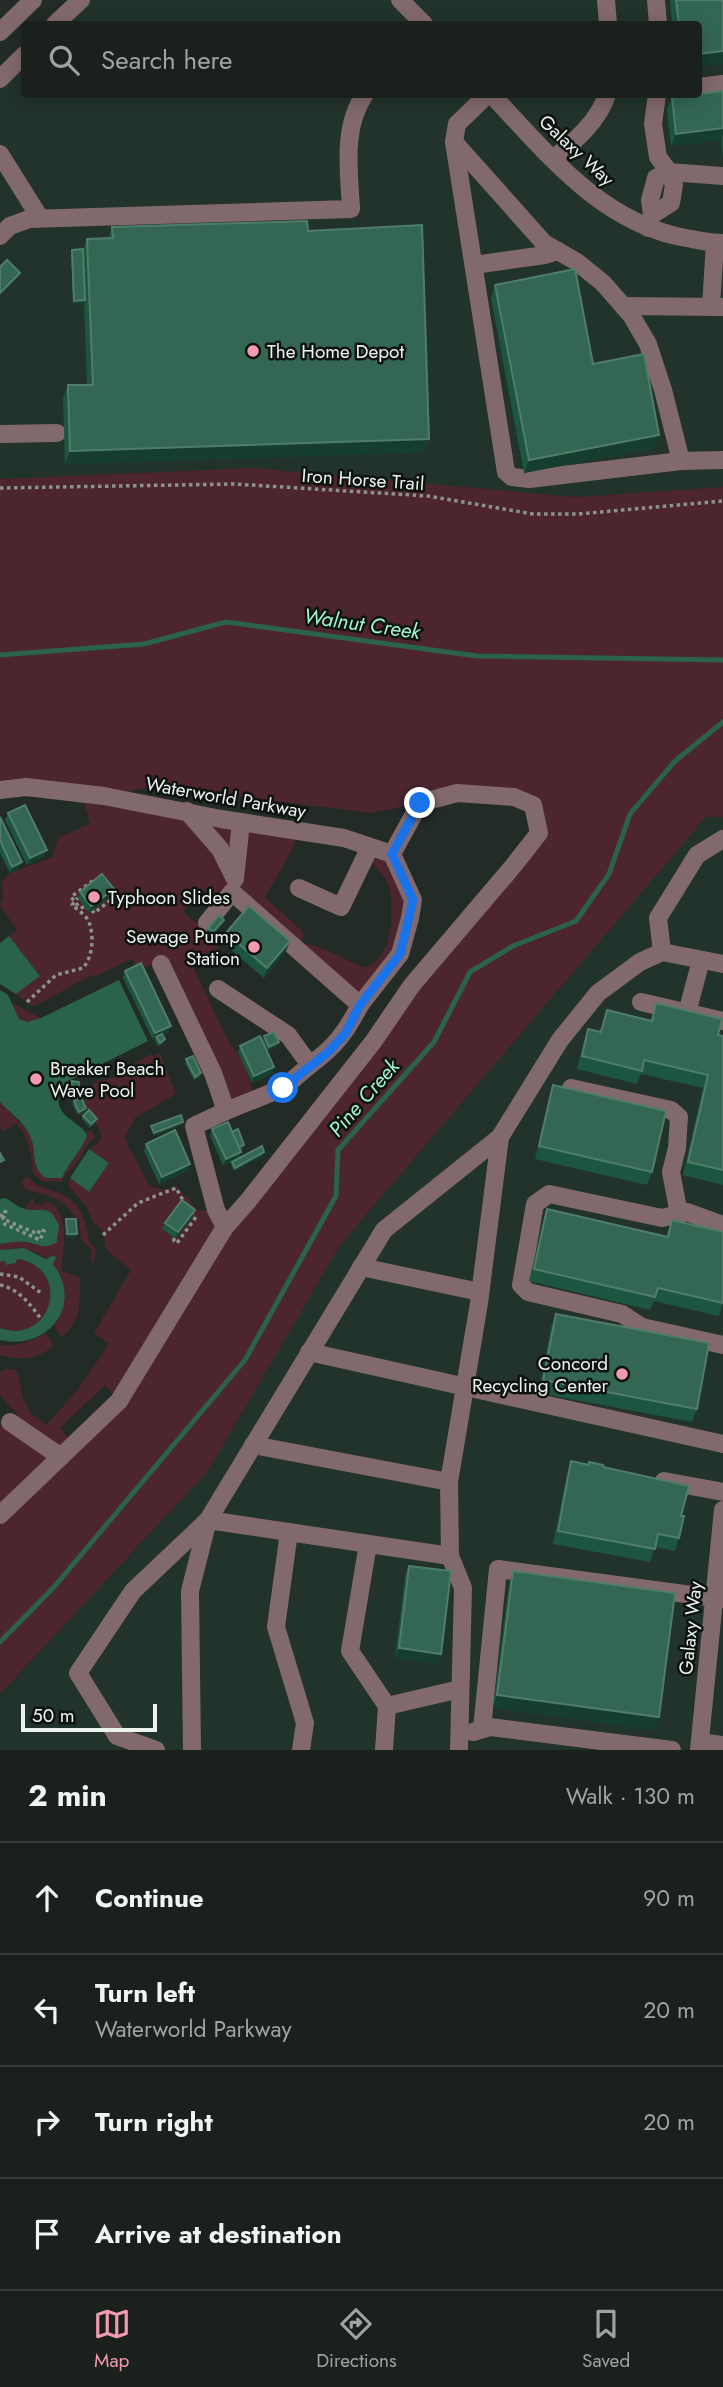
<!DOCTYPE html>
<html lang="en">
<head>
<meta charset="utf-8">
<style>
  body { margin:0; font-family:Jost,sans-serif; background:#272d29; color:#f1f3f6 }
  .scale { position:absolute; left:21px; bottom:18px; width:136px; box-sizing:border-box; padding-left:7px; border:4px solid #ecf3ef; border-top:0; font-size:19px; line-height:24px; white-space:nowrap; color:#ecf3ef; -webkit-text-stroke:5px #0e1310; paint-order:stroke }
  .stop { position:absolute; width:21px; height:21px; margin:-16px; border:5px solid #1a73e8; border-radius:50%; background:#fff }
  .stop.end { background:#1a73e8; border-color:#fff; box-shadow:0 2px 7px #0008 }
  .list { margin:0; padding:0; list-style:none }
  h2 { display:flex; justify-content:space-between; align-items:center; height:91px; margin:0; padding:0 28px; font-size:30px }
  h2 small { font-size:23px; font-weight:400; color:#9fa3a3 }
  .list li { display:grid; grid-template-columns:46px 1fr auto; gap:21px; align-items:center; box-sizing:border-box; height:112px; padding:0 28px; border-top:2px solid #383e3b }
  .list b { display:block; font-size:26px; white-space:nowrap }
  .list p { margin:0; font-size:23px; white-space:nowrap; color:#9fa3a3 }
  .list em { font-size:23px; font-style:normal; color:#9fa3a3 }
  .icon { flex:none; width:38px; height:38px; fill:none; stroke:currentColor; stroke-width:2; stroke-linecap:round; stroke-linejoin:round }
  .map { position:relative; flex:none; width:723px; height:1750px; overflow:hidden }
  .search { position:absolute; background:#1a201c; box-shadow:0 4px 18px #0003; left:21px; right:21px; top:21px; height:77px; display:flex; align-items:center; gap:18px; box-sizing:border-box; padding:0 24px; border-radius:7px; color:#9fa3a3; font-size:26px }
  .sheet { height:539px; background:#1a201c }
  nav { display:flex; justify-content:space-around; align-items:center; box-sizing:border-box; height:98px; border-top:2px solid #383e3b; background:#1a201c; font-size:19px; color:#9fa3a3 }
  nav a { display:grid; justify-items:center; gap:4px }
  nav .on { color:#f29ab0 }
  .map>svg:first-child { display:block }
  .built { fill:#22332b }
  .green { fill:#4c252f; fill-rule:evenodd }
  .water { fill:#2a624a }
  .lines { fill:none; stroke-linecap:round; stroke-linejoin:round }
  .stream { stroke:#2a624a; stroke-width:5 }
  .path { stroke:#8b938e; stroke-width:3.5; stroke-dasharray:3.5 3.5; stroke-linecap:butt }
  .minor { stroke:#82696e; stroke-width:18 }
  .wall { fill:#1d5640 }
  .shaded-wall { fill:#153e2e }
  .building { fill:#336753; stroke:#507d6b; stroke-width:2 }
  .route { stroke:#1a73e8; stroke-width:9 }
  .poi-dot { fill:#f29ab0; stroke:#0e1310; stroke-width:2.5 }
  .labels { text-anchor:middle; stroke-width:5; stroke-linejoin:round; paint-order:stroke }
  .street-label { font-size:19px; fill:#ecf3ef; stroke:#0e1310 }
  .poi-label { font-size:19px; fill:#ecf3ef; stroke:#0e1310; text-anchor:start }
  .water-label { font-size:21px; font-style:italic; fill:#a0f7cd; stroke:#0e1310 }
</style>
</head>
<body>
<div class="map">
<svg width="723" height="1750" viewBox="0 0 723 1750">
  <rect width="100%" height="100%" fill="#222b26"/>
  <g class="built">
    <polygon points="81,0 723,0 723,487 576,497 254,468 0,479 0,79 24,55 24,94 698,94 698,24 55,24"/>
    <polygon points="706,816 723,817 723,1750 0,1750 0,1694 208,1471 340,1245"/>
  </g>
  <g class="green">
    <path d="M254,468L576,497L723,487V817H706L340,1245L208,1471L0,1694V1425L6,1427L17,1414L0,1395V1372L7,1369L17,1370L23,1398L30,1412L46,1425L77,1391L109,1344L94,1333L131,1270L106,1249L102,1229L93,1222L87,1207L69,1187L70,1178L89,1192L109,1163L89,1149C92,1147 96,1145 98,1143C113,1125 63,1106 97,1081L112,1078L150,1054L153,1056L160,1053L176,1094L135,1118L125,1137L129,1148L150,1186L166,1190L177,1186L184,1197L187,1196L198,1211L216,1210L224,1227L539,833L533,805L514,797L420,803L372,813L154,786L106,796L298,831L292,850L265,897L304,933L302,942L324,949L362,967L370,966L380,957L387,944L391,926V893L387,881L372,862L379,850L413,900L400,954L360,1005L233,892L222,906L203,889L183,912L212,936L219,950L207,954L192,965L230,1044C244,1059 251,1079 254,1099L226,1111L153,964L139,970L132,959L98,975L88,977L35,1006L29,1004L16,994L40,975L9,936L17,930L0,905L3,895L1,883L10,873L53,857L58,838L90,824L82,794L0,790V479ZM105,1385L119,1401L74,1444L60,1428Z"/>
    <polygon points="12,1003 41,1018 32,1021 23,1021 15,1015"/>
    <path d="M0,1102L29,1133L32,1140L36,1168L50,1179L62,1177L86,1140L87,1131H92L95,1137C85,1145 84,1153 77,1162C71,1170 66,1173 62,1182L42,1181L33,1174C31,1153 30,1139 16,1123L7,1129L5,1132L0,1127Z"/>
    <path d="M27,1177C37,1186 43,1188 56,1192C82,1201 85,1220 90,1244L96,1248L94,1262L91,1263L92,1250L81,1240L79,1221C72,1212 63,1202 52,1197C41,1192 28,1194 21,1183Z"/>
    <path d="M34,1199V1204L44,1205L45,1201C73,1210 63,1248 61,1271L80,1277C80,1300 82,1323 61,1337L54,1325C66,1306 67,1282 53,1264V1255L47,1259C31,1248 19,1247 0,1250V1244C6,1243 12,1242 17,1241C31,1241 50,1254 59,1238L30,1210L26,1209L29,1202Z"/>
    <path d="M18,1259C74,1271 51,1346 0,1328V1262L5,1261L6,1265Z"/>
    <path d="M46,1333L54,1346C37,1359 21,1361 0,1355V1345C17,1346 31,1342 46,1333Z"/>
  </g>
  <g class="water">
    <polygon points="9,936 40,976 16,994 0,984 0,943"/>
    <path d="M119,980L148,1041L68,1081C40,1115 83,1120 87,1136C81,1152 69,1162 62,1178H46C29,1168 38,1149 29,1134C22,1120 10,1113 0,1102V990L8,995L19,1019L27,1022L41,1018Z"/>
    <polygon points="89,1149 109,1163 89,1192 70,1178"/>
    <path d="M5,1198C12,1201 17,1207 25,1209C43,1213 48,1202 59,1225L57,1242C44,1251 38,1243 24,1242C16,1241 8,1243 0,1244V1199Z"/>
    <path d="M24,1248L46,1259L54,1255L56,1258L53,1264C84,1304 49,1351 0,1340V1328C50,1346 74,1271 19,1259L16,1260V1263L6,1265L5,1261L0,1262V1250Z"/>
  </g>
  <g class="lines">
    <g class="stream">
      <polyline points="0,655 144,644 226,622 477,656 723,660"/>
      <polyline points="0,1642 54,1587 245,1360 336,1196 338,1150 434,1042 470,972 513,946 576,921 609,874 630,814 675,761 723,722"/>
    </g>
    <g class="path">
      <polyline points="0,488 234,484 428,496 533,514 578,514 723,501"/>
      <polyline points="84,907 80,908 71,897 94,880 96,881"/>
      <polyline points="92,910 94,913 116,896 112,889"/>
      <path d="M27,1002L56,975L83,968C93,957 94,936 89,922C86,915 78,910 72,905L78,898"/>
      <polyline points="0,1217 3,1211 6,1212 3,1219 38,1234 40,1229 44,1231 40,1240 0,1222"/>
      <polyline points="103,1235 138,1203 176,1188 185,1204"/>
      <polyline points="174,1238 174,1241 177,1243 196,1217 192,1214"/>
      <polyline points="0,1274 19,1277 41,1293"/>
      <path d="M0,1285C19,1289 30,1304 41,1319"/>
    </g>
    <g class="minor">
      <polyline points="400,0 424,24"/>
      <polyline points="606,0 608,24"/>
      <polyline points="656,0 658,24"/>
      <polyline points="55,24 81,0"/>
      <polyline points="0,32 33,0"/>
      <polyline points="0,79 24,55"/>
      <polyline points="698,87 723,84"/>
      <polyline points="488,94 457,124 454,142 506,472 512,477 529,479 681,461 723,460"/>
      <path d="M491,94C547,153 601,223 686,238C698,240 710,243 723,243"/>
      <polyline points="657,94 653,124 658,157 669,172 723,176"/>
      <polyline points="454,142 544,243 577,262 603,283 631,315 648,344 663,390 681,461"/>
      <polyline points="0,154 40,218"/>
      <path d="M553,159C573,143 600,120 607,94"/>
      <polyline points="648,228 652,215 650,200 656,178 669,172 674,185 671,203 652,215"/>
      <path d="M0,236L10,226L29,219L351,209C349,171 342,127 365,94"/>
      <polyline points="474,265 545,255 558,251"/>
      <polyline points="623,306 723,307"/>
      <polyline points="711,307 715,243"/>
      <polyline points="0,434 57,433"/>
      <polyline points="0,790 26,787 104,796 221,819 344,838 392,854 413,900 410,918 400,954 360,1005"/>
      <polyline points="187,811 220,849 235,879"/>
      <polyline points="235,878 241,822"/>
      <polyline points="299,888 341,907 370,847"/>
      <path d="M207,923L232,892L360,1005C346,1032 335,1047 310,1065L288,1035L218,989"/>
      <polyline points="662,952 658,918 697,855 723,839"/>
      <polyline points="662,952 723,964"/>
      <polyline points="161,964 213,1073 226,1111 283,1088 310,1065"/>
      <polyline points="641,1002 723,1021"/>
      <polyline points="687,1013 701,960"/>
      <polyline points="571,1088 671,1110 679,1117 677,1148 671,1172 679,1214"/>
      <polyline points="723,1225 687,1212 662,1218 549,1194 535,1204 521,1285 528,1292 622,1314 642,1327 723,1345"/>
      <polyline points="225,1227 216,1210 194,1126 226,1111"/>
      <polyline points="361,1267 480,1292"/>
      <polyline points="309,1352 723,1444"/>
      <polyline points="10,1422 61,1457"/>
      <polyline points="253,1445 449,1482 479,1303 500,1137"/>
      <polyline points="664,1481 723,1492"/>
      <polyline points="449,1482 450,1556"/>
      <polyline points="0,1515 119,1401 225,1227 248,1201 373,1042 412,985 514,865 539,833 533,805 514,797 457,793 420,803 392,854"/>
      <polyline points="208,1520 450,1556 463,1588 459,1750"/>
      <polyline points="289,1532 276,1627 305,1723 301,1750"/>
      <polyline points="368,1544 350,1651 387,1706 384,1750"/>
      <polyline points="387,1706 460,1689"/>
      <polyline points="482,1729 498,1569 723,1599"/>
      <polyline points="473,1732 490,1727 672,1750"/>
      <polyline points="700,1742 723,1745"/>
      <polyline points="156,1750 117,1736 78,1673 133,1591 208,1520 384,1230 500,1137 560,1040 598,993 640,962 662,952"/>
      <polyline points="192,1750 190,1591 208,1520"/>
      <polyline points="699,1750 723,1510"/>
    </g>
  </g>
  <g class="wall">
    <polygon points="670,0 723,0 698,24 672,24"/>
    <polygon points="723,91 723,158 721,140 671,146 667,110 672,97"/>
    <polygon points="112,227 308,231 429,439 424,452 65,464 63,398 68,385 87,385 84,303 73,304 71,254 72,250 83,249 87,239 108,238"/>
    <polygon points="495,285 593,364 654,448 524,473 491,298"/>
    <polygon points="8,813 44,856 27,865 5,820"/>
    <polygon points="0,817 19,869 10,873 0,853"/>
    <polygon points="114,889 111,896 89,913 78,898 80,892"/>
    <polygon points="223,923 212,936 207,931 208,928"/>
    <polygon points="226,933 290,941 286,951 264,978 223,943"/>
    <polygon points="125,971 169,1032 163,1035 164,1042 158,1046 155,1041 155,1039 153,1040 123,978"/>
    <polygon points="656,1003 718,1035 723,1036 723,1185 683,1175 703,1088 641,1074 637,1084 577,1069 584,1042 588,1029 600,1031 607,1010 651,1020"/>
    <polygon points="264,1036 279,1042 278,1046 268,1051 263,1040"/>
    <polygon points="240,1046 274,1067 272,1074 252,1083 238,1052"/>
    <polygon points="186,1059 200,1077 194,1080 185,1063"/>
    <polygon points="553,1085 652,1172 647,1185 535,1159 549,1098"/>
    <polygon points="74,1101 86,1108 85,1112 78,1115 72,1104"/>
    <polygon points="83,1116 96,1122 90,1128 82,1119"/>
    <polygon points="212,1129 232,1132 243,1149 241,1150 241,1152 239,1158 263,1156 234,1171 231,1165 232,1162 235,1161 223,1166 210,1135"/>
    <polygon points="146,1144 188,1171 159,1184 144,1151"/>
    <polygon points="547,1209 666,1236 672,1220 723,1303 719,1316 654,1301 650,1310 529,1281 543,1222"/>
    <polygon points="193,1216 176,1239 162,1229 165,1223"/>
    <polygon points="556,1314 697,1409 692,1422 539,1393 551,1327"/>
    <polygon points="571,1461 603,1467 681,1516 679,1538 675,1551 655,1547 650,1562 553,1544 567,1474"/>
    <polygon points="409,1566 441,1654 437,1664 395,1658 405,1576"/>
    <polygon points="513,1571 655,1730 493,1708 509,1584"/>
  </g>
  <g class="shaded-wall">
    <polygon points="723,51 723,64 698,67 698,54"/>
    <polygon points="723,128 723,134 721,140 671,146 676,134"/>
    <polygon points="20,273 19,276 0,295 0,293"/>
    <polygon points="85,300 84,304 73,304 74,301"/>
    <polygon points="659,435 654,448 524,473 529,460"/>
    <polygon points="429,439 424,452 65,464 70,451"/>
    <polygon points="47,850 44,856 27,865 30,858"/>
    <polygon points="22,862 19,869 10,873 12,867"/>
    <polygon points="114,889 111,896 89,913 91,906"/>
    <polygon points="290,941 286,951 264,978 267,968"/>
    <polygon points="171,1026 169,1032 153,1040 155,1033"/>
    <polygon points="279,1042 278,1046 268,1051 269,1047"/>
    <polygon points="274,1067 272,1074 252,1083 254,1076"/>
    <polygon points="71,1095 78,1096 76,1099 70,1099"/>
    <polygon points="86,1108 85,1112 78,1115 79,1112"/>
    <polygon points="183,1122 182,1125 152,1137 154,1133"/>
    <polygon points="241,1152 239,1159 223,1166 226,1159"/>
    <polygon points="264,1152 263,1156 234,1171 235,1168"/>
    <polygon points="190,1164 188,1171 159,1184 162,1177"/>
    <polygon points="195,1210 193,1216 176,1239 178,1232"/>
    <polygon points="67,1234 77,1234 75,1238 66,1238"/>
    <polygon points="399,1648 441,1654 437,1664 395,1658"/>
    <polygon points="497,1695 659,1717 655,1730 493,1708"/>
  </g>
  <g class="building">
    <polygon points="676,0 723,0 723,51 698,54 698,24 679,24"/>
    <polygon points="723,91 723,128 676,134 672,97 698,94"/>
    <polygon points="307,221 308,231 422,225 429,439 70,451 68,385 93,385 87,239 113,238 112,227"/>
    <polygon points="83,249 85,300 74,301 72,250"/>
    <polygon points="7,260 20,273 0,293 0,267"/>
    <polygon points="575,269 593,364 644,354 659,435 529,460 495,285"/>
    <polygon points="25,805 47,850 30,858 8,813"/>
    <polygon points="0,817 22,862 12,867 0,840"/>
    <polygon points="102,874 114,889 91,906 80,892"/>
    <polygon points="249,906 290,941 267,968 226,933"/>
    <polygon points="219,915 224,920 213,932 208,928"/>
    <polygon points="141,963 171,1026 155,1033 125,971"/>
    <polygon points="656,1003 722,1019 718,1035 723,1036 723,1170 688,1162 708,1075 644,1060 642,1071 582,1056 588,1029 601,1032 607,1010 652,1021"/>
    <polygon points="274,1032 279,1042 269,1047 264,1036"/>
    <polygon points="162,1034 165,1039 160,1043 156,1037"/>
    <polygon points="260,1036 274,1067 254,1076 240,1046"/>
    <polygon points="193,1056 201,1073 195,1077 186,1059"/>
    <polygon points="72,1081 79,1082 78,1096 71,1095"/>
    <polygon points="553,1085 666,1111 652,1172 539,1146"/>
    <polygon points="81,1097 86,1108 79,1112 74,1101"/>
    <polygon points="89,1110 97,1119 91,1124 83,1116"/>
    <polygon points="181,1115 183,1122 154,1133 151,1126"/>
    <polygon points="228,1122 241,1152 226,1159 212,1129"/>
    <polygon points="238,1129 244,1145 239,1147 232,1132"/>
    <polygon points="175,1130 190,1164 162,1177 146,1144"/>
    <polygon points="262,1146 264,1152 235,1168 232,1162"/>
    <polygon points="0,1153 4,1160 0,1162"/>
    <polygon points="182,1200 195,1210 178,1232 165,1223"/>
    <polygon points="547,1209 668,1237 672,1220 723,1232 723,1303 658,1288 655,1297 534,1269"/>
    <polygon points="66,1219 76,1219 77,1234 67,1234"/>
    <polygon points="556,1314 709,1343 697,1409 543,1380"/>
    <polygon points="571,1461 589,1465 589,1462 603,1465 603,1467 689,1486 681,1516 684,1516 679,1538 658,1534 655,1549 558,1531"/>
    <polygon points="409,1566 451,1571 441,1654 399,1648"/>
    <polygon points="513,1571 675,1593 659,1717 497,1695"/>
  </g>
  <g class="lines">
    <polyline class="route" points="283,1088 327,1053 345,1034 360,1005 400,954 413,900 392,854 420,803"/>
  </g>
  <g class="poi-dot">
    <circle cx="253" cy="351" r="7"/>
    <circle cx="94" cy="897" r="7"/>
    <circle cx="254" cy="947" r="7"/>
    <circle cx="36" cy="1079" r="7"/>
    <circle cx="622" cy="1374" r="7"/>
  </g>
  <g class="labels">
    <g class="street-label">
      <text transform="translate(577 150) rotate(43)" y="7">Galaxy Way</text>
      <text transform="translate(363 479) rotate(4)" y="7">Iron Horse Trail</text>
      <text transform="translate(226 797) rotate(10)" y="7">Waterworld Parkway</text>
      <text transform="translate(690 1628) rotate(-84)" y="7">Galaxy Way</text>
    </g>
    <g class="poi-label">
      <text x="267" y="358">The Home Depot</text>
      <text x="108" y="904">Typhoon Slides</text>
      <text x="240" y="943" text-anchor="end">Sewage Pump<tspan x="240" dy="22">Station</tspan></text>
      <text x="50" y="1075">Breaker Beach<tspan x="50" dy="22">Wave Pool</tspan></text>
      <text x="608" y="1370" text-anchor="end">Concord<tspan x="608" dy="22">Recycling Center</tspan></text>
    </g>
    <g class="water-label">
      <text transform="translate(362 624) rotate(8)" y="7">Walnut Creek</text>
      <text transform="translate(364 1098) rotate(-49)" y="7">Pine Creek</text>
    </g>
  </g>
</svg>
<div class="scale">50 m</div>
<div class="stop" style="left:283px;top:1088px"></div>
<div class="stop end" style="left:420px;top:803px"></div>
<div class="search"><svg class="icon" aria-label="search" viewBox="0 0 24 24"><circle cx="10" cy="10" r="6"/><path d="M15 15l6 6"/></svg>Search here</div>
</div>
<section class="sheet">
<h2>2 min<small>Walk · 130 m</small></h2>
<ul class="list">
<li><svg class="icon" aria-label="ahead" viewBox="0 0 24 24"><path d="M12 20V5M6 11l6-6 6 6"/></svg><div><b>Continue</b></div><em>90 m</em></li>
<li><svg class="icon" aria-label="left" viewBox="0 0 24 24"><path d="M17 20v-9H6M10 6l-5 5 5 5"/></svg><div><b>Turn left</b><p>Waterworld Parkway</p></div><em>20 m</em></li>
<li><svg class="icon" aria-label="right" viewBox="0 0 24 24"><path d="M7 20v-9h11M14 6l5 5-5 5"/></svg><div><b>Turn right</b></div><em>20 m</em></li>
<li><svg class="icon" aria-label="arrive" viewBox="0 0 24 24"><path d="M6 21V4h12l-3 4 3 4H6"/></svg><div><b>Arrive at destination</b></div></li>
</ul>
</section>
<nav>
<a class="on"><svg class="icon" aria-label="map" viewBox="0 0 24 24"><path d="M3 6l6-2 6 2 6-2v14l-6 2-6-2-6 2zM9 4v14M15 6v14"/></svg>Map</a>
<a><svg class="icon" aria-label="directions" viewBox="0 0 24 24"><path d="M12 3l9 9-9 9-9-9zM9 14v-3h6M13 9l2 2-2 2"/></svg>Directions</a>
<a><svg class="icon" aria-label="saved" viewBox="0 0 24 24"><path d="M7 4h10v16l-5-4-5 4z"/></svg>Saved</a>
</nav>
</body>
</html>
